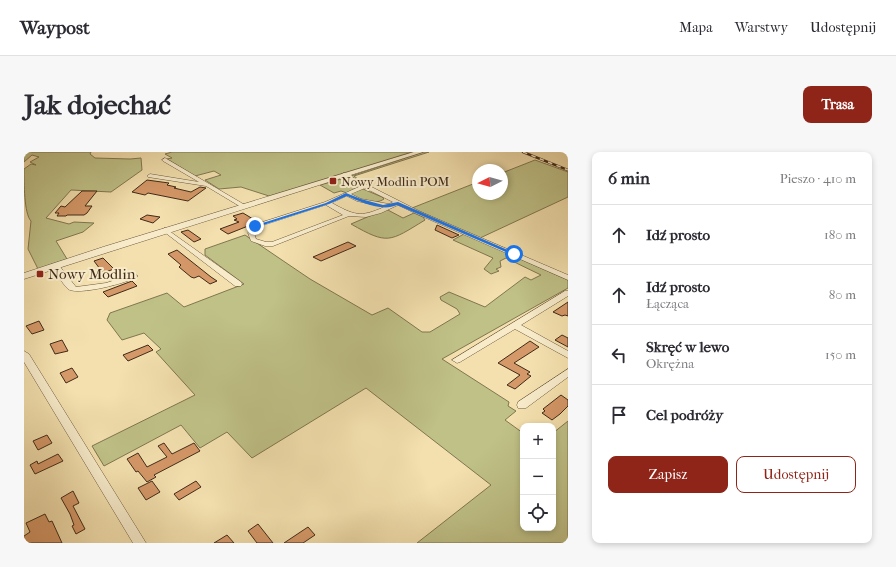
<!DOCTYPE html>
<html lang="pl">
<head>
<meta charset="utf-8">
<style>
  body { margin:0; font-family:"IM FELL French Canon",serif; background:#f7f7f7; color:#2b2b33 }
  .controls { position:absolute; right:12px; bottom:12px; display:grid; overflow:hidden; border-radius:8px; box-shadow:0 2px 6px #0003 }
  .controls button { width:36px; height:36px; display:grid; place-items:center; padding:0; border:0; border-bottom:1px solid #e1e1e2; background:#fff; color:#2b2b33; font:20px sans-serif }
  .compass { position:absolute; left:448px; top:12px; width:36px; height:36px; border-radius:50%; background:#fff; box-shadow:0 2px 6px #0003; rotate:264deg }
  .stop { position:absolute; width:12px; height:12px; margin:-9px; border:3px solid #1a73e8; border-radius:50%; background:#fff }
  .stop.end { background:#1a73e8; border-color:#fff; box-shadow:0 1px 4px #0008 }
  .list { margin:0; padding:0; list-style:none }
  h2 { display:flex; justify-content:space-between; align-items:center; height:52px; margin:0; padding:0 16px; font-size:17px }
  h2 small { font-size:13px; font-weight:400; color:#7c7c81 }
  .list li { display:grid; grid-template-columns:26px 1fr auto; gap:12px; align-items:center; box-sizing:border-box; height:60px; padding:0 16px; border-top:1px solid #e1e1e2 }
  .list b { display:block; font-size:15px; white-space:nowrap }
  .list p { margin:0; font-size:13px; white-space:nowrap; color:#7c7c81 }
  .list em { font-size:13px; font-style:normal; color:#7c7c81 }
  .actions { display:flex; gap:8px; padding:12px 16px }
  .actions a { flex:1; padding:9px 0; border:1px solid #8f2418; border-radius:8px; text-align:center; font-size:14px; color:#8f2418 }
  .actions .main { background:#8f2418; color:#fff }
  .icon { flex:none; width:22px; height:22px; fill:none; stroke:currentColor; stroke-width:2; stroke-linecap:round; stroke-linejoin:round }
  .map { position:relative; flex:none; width:544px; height:391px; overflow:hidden; border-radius:8px }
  header { display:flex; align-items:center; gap:24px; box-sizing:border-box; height:56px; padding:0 20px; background:#fff; border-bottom:1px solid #e1e1e2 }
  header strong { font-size:19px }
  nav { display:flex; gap:22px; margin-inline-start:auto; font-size:14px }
  .intro { display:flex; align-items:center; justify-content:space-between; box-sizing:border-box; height:96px; padding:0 24px }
  h1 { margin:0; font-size:28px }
  .button { padding:10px 18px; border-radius:8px; background:#8f2418; color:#fff; font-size:14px; font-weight:700 }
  main { display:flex; gap:24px; padding:0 24px }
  aside { flex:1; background:#fff; border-radius:8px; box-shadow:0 2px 6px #0003 }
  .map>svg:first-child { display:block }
  .green { fill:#bfc187; stroke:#807650 }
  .building { fill:#d59868; stroke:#402a19 }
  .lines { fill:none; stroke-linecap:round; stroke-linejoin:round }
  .minor-casing { stroke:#6d583e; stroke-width:1 }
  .tertiary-casing { stroke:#6d583e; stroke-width:1 }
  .minor { fill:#f7ebca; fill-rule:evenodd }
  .tertiary { fill:#f7ebca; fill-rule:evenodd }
  .rail-casing { stroke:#402a19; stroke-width:2.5 }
  .rail { stroke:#f7ebca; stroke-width:1.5; stroke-dasharray:4.5; stroke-linecap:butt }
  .route { fill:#1a73e8 }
  .poi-dot { fill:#8f2418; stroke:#f7ebca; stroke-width:1.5 }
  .labels { text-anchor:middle; stroke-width:4; stroke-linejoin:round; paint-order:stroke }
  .far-poi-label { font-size:13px; fill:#402a19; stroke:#f7ebca; text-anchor:start }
  .poi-label { font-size:15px; fill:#402a19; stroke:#f7ebca; text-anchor:start }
</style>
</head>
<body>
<header>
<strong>Waypost</strong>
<nav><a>Mapa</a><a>Warstwy</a><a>Udostępnij</a></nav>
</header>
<div class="intro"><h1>Jak dojechać</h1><a class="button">Trasa</a></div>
<main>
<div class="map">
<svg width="544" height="391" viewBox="0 0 544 391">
  <rect width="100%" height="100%" fill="#f3e0ae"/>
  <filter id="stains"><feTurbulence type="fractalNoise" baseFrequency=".005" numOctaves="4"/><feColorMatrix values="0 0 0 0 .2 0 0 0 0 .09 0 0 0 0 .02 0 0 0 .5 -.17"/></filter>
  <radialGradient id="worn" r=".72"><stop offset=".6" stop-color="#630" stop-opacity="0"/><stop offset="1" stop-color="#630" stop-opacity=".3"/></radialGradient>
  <g class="green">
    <path d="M0,0H67L66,2L71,6L106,7L117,6L118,18L87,40L47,38L22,66L45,72L50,70L70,71L59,80L32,89L43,107L14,117L4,97L7,69C0,62 0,30 0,17L7,12L12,13L6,10L15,5L8,3L0,10Z"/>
    <polygon points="148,0 388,0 245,44 217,35 195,37 181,28 197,23 190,19 171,24 143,7 148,6 141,2"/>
    <polygon points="400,0 405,0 330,24 335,28 333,29 327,24"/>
    <polygon points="511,8 544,20 544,45 456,86 388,56 454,30 454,42 478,42 478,21"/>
    <polygon points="321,26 336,34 323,41 317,39 310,41 296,33"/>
    <path d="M339,37L358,45L360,47C350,54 335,47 326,42Z"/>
    <path d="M362,57L379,66L390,61L399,65L401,68C365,90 364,93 327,72Z"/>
    <polygon points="440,82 544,128 544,136 418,207 485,250 484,254 492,259 481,268 499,281 499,376 529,376 529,281 544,269 544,391 393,391 467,333 342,236 228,306 203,280 176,296 157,273 80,314 68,294 171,243 132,200 137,197 120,181 98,188 83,168 86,161 143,141 160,155 220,132 181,103 181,97 221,83 286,127 348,163 364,156 398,180 406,180 436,162 433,157 417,148 416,145 425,140 461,155 501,125 507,128 517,123 482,106 476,109 477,115 472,117 475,119 467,122 460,117 469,106 429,88"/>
  </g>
  <g class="building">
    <polygon points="123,28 145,31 143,33 152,35 150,36 167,40 176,35 182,36 164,49 124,41 121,43 108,40"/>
    <polygon points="58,39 73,39 61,54 68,54 63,61 60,63 43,63 42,64 33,64 35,61 31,61 37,54 41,55"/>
    <polygon points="219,61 234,70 204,82 196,77 215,70 210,68 213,67 209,64"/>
    <polygon points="123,63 136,65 129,71 116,67"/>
    <polygon points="413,73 435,83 428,86 411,78"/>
    <polygon points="164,78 167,80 177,87 170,90 157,80"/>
    <polygon points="324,90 332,94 297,109 289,105"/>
    <polygon points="153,98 187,125 193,129 186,132 175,124 170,126 167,125 155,115 157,113 144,102"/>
    <polygon points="79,106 90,117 79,121 70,109"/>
    <polygon points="108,129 113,134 84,145 79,140"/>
    <polygon points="544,150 544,164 541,163 538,164 529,160"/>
    <polygon points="15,169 20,178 8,182 2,174"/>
    <polygon points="538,183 544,186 544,195 531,188"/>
    <polygon points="38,188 44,199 31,202 26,192"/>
    <polygon points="506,189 515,195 490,211 506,220 503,222 507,224 491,237 483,233 496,223 474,211"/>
    <polygon points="124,193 129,198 104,209 99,203"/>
    <polygon points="48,216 54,225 42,231 36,221"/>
    <polygon points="537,243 544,248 544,254 536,262 528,268 518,261 521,259 519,257"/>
    <polygon points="23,283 28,291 14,298 9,289"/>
    <polygon points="140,291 148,302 170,291 176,299 130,323 132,325 123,330 114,319 112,320 103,307 114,301 123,315 143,305 134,294"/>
    <polygon points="34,302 39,309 11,322 6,313 13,309 14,312"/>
    <polygon points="128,329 136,340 122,348 114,336"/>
    <polygon points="172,329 177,335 155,348 150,342"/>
    <polygon points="49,339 55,351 49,354 61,377 52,382 48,374 50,373 46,362 37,346"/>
    <polygon points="21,362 25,370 28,369 38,391 0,391 0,384 6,380 2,371"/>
    <polygon points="234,372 249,391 233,391 224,379"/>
    <polygon points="284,375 291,383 279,391 260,391"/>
    <polygon points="203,383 210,391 190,391"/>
  </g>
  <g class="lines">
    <g class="minor-casing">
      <g id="minor">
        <polygon points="141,6 221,53 222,54 217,55 182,34 124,25 123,24 126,22 175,30 139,9 138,8"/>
        <path d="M320,21L397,60L544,123V128L393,62L374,53L357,61L342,65L325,64L249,94H241L227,89L224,81L229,73L301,50L337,34L318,24L317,23ZM341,36L369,50L365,52L337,47L327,42ZM323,44L333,49L360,55C336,66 330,63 308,51ZM302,53L319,63L248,90H242L232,87L230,81L234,75Z"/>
        <polygon points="141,76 217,130 218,132 217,134 211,134 139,79 138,78"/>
        <path d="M28,112H34L52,135L82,131L110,122L114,124C105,131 53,144 44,137C38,131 32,121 27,114Z"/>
        <polygon points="541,139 544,139 544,144 497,173 544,199 544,206 491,177 436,210 433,211 428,208"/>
        <polygon points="0,199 5,202 122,391 109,391 0,210"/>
        <polygon points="544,217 544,225 502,256 494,256 493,253 494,250"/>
      </g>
    </g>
    <g class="tertiary-casing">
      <polygon id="tertiary" points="390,0 399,0 0,127 0,121 79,95"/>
    </g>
    <use href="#minor" class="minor"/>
    <use href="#tertiary" class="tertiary"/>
    <g class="rail-casing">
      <polyline id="rail" points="499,0 544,18"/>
    </g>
    <use href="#rail" class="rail"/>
  </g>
  <path class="route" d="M322,41L337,47L359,53L374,50L493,102L489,103L373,53C358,60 337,50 323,44L305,52L233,75L229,74L302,51Z"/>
  <g class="poi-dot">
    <rect x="305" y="25" width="8" height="8" rx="2"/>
    <rect x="12" y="118" width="8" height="8" rx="2"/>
  </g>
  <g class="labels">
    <g class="far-poi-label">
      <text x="317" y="34">Nowy Modlin POM</text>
    </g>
    <g class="poi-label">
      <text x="24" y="127">Nowy Modlin</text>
    </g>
  </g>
  <rect width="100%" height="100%" filter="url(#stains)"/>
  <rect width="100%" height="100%" fill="url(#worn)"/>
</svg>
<div class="controls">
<button>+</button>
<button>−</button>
<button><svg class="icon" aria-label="locate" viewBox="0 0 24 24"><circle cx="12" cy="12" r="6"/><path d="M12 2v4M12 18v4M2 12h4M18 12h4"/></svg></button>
</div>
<svg class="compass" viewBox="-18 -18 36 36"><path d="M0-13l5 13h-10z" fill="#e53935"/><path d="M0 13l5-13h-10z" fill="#7c7c81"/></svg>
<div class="stop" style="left:490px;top:102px"></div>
<div class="stop end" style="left:231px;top:74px"></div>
</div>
<aside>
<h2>6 min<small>Pieszo · 410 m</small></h2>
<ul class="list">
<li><svg class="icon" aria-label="ahead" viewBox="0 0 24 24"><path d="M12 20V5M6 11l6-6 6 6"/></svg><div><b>Idź prosto</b></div><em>180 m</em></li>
<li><svg class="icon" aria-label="ahead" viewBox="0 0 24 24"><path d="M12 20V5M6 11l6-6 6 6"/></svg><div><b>Idź prosto</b><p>Łącząca</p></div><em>80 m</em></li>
<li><svg class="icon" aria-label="left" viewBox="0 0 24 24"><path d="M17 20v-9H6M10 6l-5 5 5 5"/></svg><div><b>Skręć w lewo</b><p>Okrężna</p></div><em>150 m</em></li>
<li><svg class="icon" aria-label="arrive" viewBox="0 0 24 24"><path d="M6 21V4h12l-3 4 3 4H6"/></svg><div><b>Cel podróży</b></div></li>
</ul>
<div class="actions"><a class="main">Zapisz</a><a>Udostępnij</a></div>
</aside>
</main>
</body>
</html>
